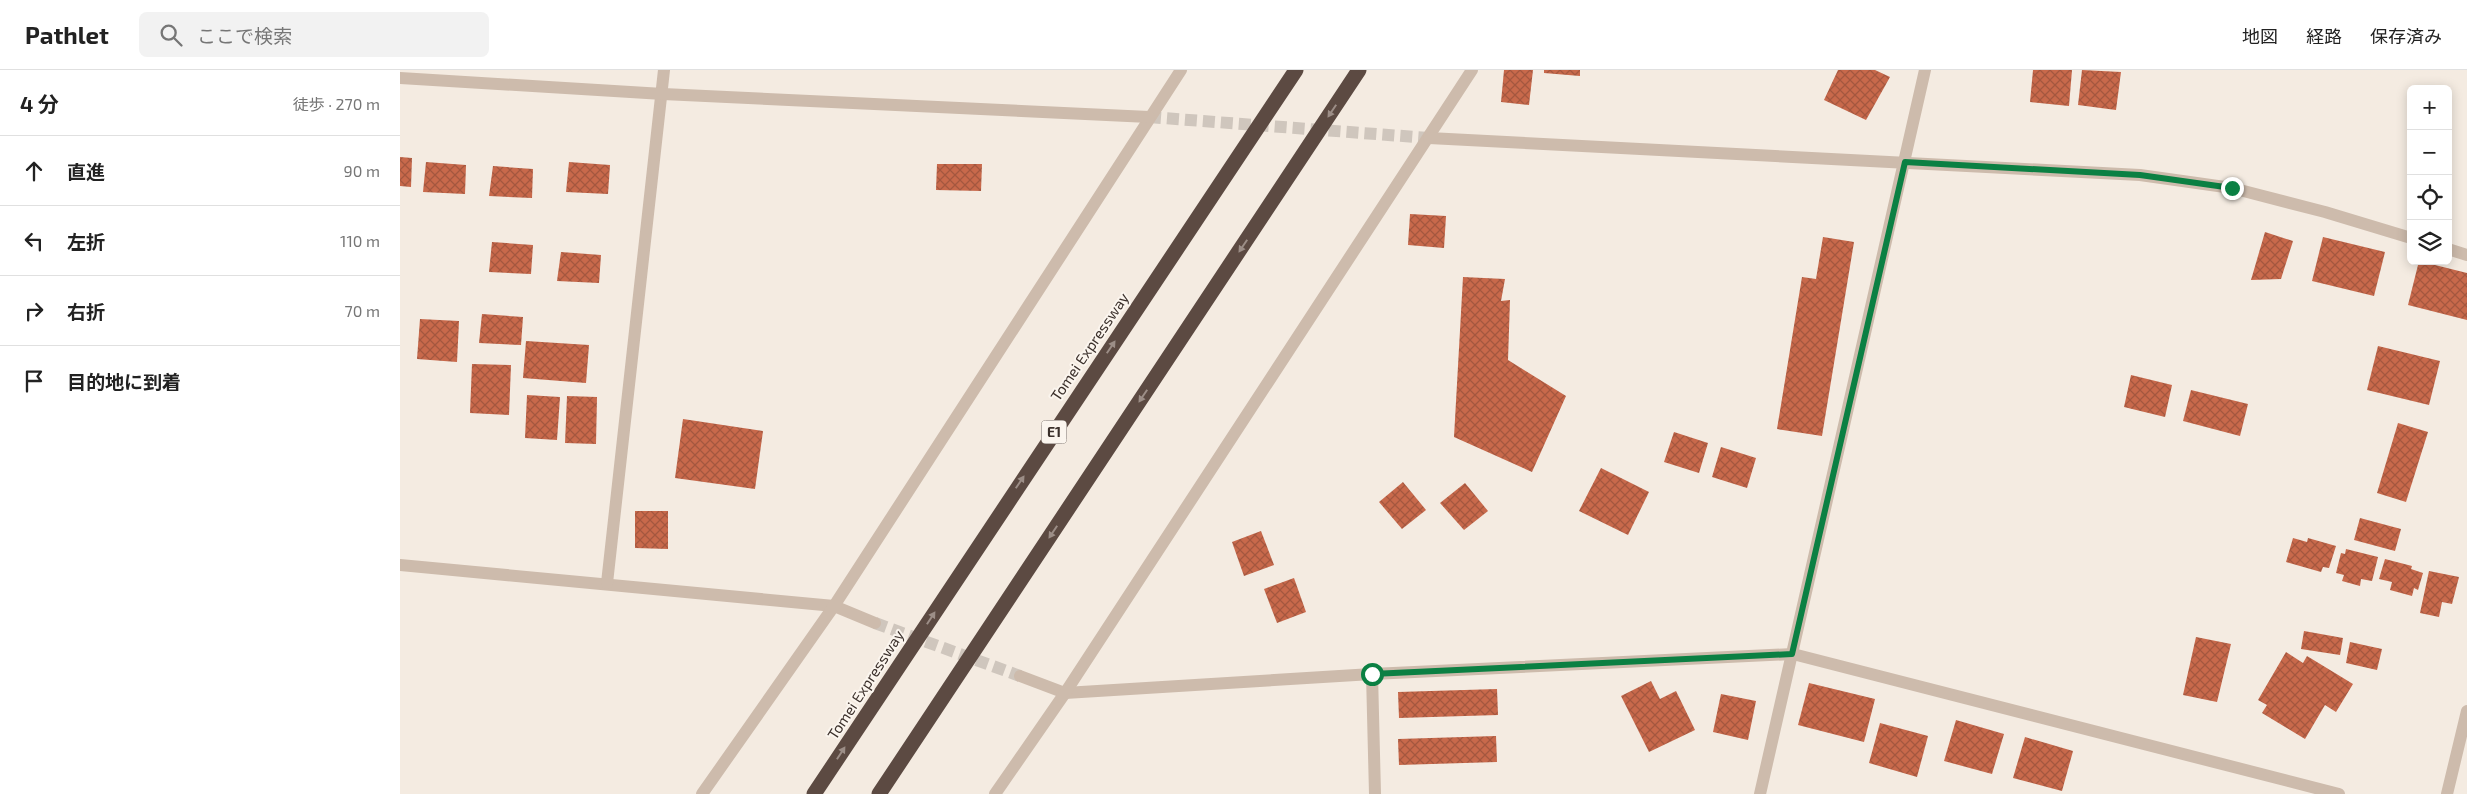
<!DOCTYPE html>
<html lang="ja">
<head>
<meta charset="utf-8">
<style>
  body { margin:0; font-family:"Exo 2","Noto Sans JP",sans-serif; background:#f2f2f2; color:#222 }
  .controls { position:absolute; right:15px; top:15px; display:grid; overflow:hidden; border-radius:8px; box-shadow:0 2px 12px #0003 }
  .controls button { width:45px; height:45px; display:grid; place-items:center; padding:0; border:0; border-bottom:1px solid #e0e0e0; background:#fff; color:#222; font:25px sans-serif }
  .stop { position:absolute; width:15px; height:15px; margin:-11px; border:4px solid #0b8043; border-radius:50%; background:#fff }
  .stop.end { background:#0b8043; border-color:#fff; box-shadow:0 1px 5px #0008 }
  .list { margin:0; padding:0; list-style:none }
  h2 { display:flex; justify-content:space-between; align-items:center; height:65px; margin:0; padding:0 20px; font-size:21px }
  h2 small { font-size:16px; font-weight:400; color:#767676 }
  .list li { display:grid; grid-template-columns:32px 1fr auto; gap:15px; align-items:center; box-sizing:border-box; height:70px; padding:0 20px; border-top:1px solid #e0e0e0 }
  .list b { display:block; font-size:19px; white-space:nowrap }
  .list em { font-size:16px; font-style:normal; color:#767676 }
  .icon { flex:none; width:28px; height:28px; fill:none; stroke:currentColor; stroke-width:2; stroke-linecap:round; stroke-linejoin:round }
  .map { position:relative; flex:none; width:2067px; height:724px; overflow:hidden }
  header { display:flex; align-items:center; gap:30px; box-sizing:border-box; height:70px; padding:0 25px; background:#fff; border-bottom:1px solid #e0e0e0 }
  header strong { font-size:24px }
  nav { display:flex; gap:28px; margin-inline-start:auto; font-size:18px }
  .search { width:350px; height:45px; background:#f2f2f2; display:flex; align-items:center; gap:12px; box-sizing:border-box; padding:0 18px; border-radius:8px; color:#767676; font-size:19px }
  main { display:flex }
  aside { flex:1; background:#fff }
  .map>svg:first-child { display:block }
  .building { fill:url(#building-cross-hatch) }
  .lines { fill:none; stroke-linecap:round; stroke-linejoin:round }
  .minor-tunnel { stroke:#cfc6bd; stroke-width:12; stroke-dasharray:12 6; stroke-linecap:butt }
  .tertiary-tunnel { stroke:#cfc6bd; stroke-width:12; stroke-dasharray:12 6; stroke-linecap:butt }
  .minor { stroke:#cdbbac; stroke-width:12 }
  .tertiary { stroke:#cdbbac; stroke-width:12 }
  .motorway { stroke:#5c4a42; stroke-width:15 }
  .oneway { fill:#9c8e87 }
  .route { stroke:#0b8043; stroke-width:6 }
  .labels { text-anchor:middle; stroke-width:4; stroke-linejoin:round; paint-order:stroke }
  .shield { fill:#fbf5ee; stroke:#756b66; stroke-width:1 }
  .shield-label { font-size:14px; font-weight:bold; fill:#3b302b }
  .street-label { font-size:15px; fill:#3b302b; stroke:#fbf5ee }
</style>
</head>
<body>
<header>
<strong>Pathlet</strong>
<div class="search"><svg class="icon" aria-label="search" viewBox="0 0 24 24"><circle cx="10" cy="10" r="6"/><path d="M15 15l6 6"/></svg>ここで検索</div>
<nav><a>地図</a><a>経路</a><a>保存済み</a></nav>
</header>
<main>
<aside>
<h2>4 分<small>徒歩 · 270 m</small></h2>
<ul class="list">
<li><svg class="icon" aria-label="ahead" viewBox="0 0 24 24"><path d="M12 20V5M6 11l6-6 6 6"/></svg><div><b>直進</b></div><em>90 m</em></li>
<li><svg class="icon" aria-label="left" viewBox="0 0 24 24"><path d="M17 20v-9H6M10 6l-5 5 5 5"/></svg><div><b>左折</b></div><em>110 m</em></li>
<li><svg class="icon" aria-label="right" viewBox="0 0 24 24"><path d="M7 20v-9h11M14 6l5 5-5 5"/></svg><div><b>右折</b></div><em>70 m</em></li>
<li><svg class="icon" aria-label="arrive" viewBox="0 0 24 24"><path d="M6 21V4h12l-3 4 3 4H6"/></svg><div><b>目的地に到着</b></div></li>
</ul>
</aside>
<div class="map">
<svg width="2067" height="724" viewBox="0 0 2067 724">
  <defs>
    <pattern id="building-cross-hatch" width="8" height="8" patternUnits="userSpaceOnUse" patternTransform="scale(1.25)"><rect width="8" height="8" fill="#c8694b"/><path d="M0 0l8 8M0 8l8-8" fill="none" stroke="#a4573f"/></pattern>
  </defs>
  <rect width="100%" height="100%" fill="#f4ebe1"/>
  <g class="building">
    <polygon points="1104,0 1133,0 1129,35 1101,32"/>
    <polygon points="1144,0 1180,0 1180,6 1144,3"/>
    <polygon points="1438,0 1475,0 1490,7 1466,50 1424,30"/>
    <polygon points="1633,0 1672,0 1669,36 1630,32"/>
    <polygon points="1682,0 1721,2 1716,40 1678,35"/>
    <polygon points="0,87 12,88 11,117 0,116"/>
    <polygon points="26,92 66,95 65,124 23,122"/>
    <polygon points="169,92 210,95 208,124 166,122"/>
    <polygon points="537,94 582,94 581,121 536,120"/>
    <polygon points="93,96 133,99 132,128 89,126"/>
    <polygon points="1010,144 1046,146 1044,178 1008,175"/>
    <polygon points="1865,162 1893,171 1881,209 1851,210"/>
    <polygon points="1423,167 1454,172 1422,366 1377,359 1402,207 1416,209"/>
    <polygon points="1923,167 1985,182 1974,226 1912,211"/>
    <polygon points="92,172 133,175 131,204 89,202"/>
    <polygon points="161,182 201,185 199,213 157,211"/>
    <polygon points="2019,191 2067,203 2067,250 2008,235"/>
    <polygon points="1063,207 1105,209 1101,231 1110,230 1108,290 1166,326 1132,402 1054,367"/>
    <polygon points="82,244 123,247 121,275 79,273"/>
    <polygon points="20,249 59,251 57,292 17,289"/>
    <polygon points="126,271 189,275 186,313 123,308"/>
    <polygon points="1978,276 2040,291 2029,335 1967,320"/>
    <polygon points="72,294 111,295 109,345 70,343"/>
    <polygon points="1731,305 1772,315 1765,347 1724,337"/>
    <polygon points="1791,320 1848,334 1840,366 1783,351"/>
    <polygon points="127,325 160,327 157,370 125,368"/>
    <polygon points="167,326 197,327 196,374 165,373"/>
    <polygon points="283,349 363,361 355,419 275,408"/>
    <polygon points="1998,353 2028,362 2006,432 1977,423"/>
    <polygon points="1274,362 1308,373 1299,403 1264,392"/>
    <polygon points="1321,377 1356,388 1347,418 1312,407"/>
    <polygon points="1201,398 1249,422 1228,465 1179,441"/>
    <polygon points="1003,412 1026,440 1002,459 979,432"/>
    <polygon points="1065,413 1088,441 1064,460 1040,433"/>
    <polygon points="235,441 268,441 268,479 235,478"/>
    <polygon points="1960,448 2001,459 1995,481 1954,470"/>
    <polygon points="861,461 874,495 844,506 832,472"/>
    <polygon points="1893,468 1907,472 1908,468 1936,476 1929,498 1923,497 1921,502 1886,492"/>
    <polygon points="1946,479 1978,487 1972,511 1961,509 1960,516 1942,511 1944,505 1936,503 1941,483 1945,484"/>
    <polygon points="1985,489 2012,496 2011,499 2023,503 2018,520 2014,518 2012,526 1990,520 1992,512 1979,509"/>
    <polygon points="2029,501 2059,507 2052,534 2042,532 2039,547 2020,543"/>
    <polygon points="894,508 906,542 877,553 864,519"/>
    <polygon points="1904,561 1943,568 1940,585 1901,579"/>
    <polygon points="1796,567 1831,574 1817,632 1783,625"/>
    <polygon points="1950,572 1982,579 1977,600 1946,593"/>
    <polygon points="1886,582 1903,593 1907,586 1953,614 1936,642 1925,635 1905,669 1862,643 1867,635 1858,630"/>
    <polygon points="1251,611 1260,629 1276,621 1295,660 1249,682 1221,626"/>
    <polygon points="1409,613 1475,629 1464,672 1398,655"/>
    <polygon points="1097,619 1098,645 999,648 998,622"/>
    <polygon points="1321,624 1356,631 1348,670 1313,662"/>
    <polygon points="1556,650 1604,664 1592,704 1544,691"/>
    <polygon points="1480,653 1528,666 1517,707 1469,693"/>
    <polygon points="1096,666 1097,692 999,695 998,669"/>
    <polygon points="1625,667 1673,681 1662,721 1613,708"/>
  </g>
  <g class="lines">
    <polyline class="minor-tunnel" points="475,553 620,606"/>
    <polyline class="tertiary-tunnel" points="749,47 1029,68"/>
    <g class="minor">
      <polyline points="0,495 434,536 475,553"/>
      <polyline points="207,513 264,0"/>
      <polyline points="972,604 975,724"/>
      <polyline points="620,606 665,623 972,604 1393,584 1939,724"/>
      <polyline points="302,724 434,536 781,0"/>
      <polyline points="595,724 665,623 1072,0"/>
      <polyline points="1360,724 1525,0"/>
    </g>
    <g class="tertiary">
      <polyline points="0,8 263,24 749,47"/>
      <polyline points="1029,68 1740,105 1832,118 1925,142 2011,168"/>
      <polyline points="2048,179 2067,185"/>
      <polyline points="2047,724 2067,641"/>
    </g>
    <g class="motorway">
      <polyline points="414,724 896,0"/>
      <polyline points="479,724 959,0"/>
    </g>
  </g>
  <defs><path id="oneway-solid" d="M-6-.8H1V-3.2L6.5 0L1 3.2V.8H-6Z" transform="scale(1.25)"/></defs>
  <g class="oneway">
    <use href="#oneway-solid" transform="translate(932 41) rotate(124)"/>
    <use href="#oneway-solid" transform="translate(843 176) rotate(124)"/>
    <use href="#oneway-solid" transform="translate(711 277) rotate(-56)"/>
    <use href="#oneway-solid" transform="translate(743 326) rotate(124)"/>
    <use href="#oneway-solid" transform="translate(620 412) rotate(-56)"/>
    <use href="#oneway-solid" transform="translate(653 462) rotate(124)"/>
    <use href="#oneway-solid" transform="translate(531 548) rotate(-57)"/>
    <use href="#oneway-solid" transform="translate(441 683) rotate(-57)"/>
  </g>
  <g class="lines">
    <polyline class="route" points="972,604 1392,584 1505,92 1740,105 1832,118"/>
  </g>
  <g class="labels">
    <rect class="shield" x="641.5" y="350.5" width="25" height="23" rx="4"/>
    <g class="shield-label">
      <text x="654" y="367">E1</text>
    </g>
    <g class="street-label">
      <text transform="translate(690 277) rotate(-56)" y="5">Tomei Expressway</text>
      <text transform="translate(466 615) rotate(-57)" y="5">Tomei Expressway</text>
    </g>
  </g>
</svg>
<div class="controls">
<button>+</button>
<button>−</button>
<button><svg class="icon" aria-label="locate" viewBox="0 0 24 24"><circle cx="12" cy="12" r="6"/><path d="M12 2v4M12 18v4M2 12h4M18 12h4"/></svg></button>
<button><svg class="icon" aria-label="layers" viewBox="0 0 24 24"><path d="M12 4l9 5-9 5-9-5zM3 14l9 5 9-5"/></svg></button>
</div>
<div class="stop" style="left:972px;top:604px"></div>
<div class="stop end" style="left:1832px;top:118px"></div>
</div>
</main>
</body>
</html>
